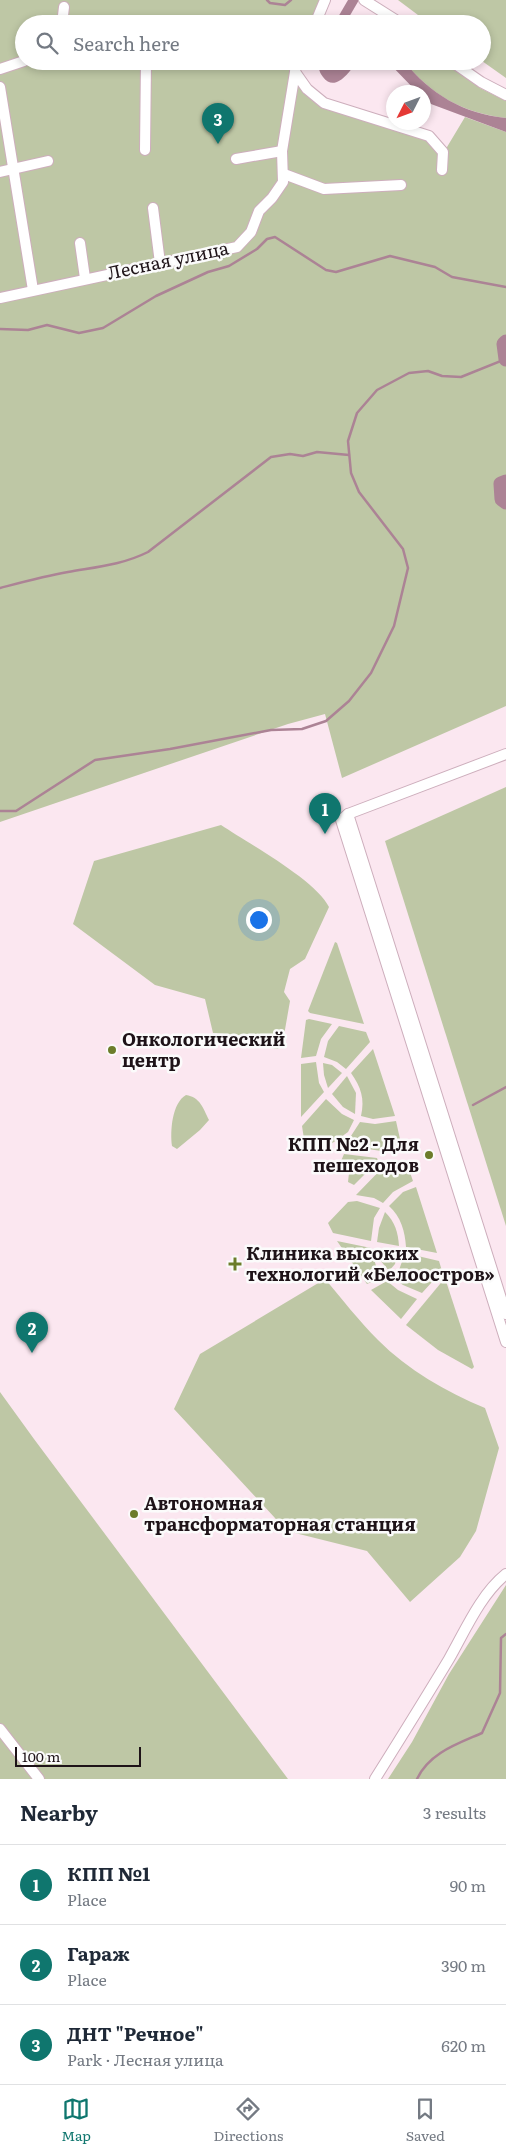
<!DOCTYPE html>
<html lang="en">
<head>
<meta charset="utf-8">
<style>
  body { margin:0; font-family:Literata,serif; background:#f6f6f7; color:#1f2937 }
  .compass { position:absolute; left:386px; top:85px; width:45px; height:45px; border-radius:50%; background:#fff; box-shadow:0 2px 8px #0003; rotate:228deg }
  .scale { position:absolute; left:15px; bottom:12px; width:126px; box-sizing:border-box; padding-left:5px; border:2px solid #1e1318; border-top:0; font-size:14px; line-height:18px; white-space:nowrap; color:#1e1318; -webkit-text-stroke:4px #fbfbfb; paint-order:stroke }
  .you { position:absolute; left:258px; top:919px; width:18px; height:18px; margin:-12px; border:4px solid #fff; border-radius:50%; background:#1a73e8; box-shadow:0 0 0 8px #1a73e833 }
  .badge { display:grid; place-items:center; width:32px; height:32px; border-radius:50%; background:#0f766e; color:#fff; font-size:16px; font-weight:700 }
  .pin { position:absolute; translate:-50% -41px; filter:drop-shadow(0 1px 2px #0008) }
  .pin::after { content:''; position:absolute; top:26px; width:18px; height:15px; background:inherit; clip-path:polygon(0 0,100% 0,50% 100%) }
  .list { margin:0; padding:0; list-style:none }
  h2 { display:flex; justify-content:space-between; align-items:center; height:65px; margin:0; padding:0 20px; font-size:21px }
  h2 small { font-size:16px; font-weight:400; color:#747a83 }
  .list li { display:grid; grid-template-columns:32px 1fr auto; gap:15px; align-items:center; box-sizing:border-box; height:80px; padding:0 20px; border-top:1px solid #e0e1e3 }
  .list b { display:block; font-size:19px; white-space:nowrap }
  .list p { margin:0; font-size:16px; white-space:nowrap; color:#747a83 }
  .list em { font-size:16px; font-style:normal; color:#747a83 }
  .icon { flex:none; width:28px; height:28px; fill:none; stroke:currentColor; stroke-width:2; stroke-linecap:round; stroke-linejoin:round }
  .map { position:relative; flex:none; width:506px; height:1779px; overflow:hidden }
  .search { position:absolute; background:#fff; box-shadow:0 2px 8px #0003; left:15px; right:15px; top:15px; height:55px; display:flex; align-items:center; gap:12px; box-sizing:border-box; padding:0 18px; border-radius:28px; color:#747a83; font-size:19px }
  .sheet { height:305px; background:#fff }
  nav { display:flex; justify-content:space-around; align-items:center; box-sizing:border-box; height:70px; border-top:1px solid #e0e1e3; background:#fff; font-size:14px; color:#747a83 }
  nav a { display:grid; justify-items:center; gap:2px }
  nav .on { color:#0f766e }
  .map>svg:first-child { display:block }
  .green { fill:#bec7a5 }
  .water { fill:#ac8395 }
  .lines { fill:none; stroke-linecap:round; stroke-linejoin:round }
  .stream { stroke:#ac8395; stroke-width:2.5 }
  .river { stroke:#ac8395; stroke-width:15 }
  .minor-casing { stroke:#cdaebc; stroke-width:12 }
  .minor { stroke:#fff; stroke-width:10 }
  .poi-dot { fill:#6c7c2a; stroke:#fbfbfb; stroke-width:2 }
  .labels { text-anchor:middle; stroke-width:5; stroke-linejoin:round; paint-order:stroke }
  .street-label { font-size:18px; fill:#1e1318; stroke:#fbfbfb }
  .poi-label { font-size:18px; font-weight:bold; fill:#1e1318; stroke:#fbfbfb; text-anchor:start }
</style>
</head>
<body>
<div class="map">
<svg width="506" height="1779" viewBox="0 0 506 1779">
  <rect width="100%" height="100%" fill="#fbe7f0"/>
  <g class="green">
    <polygon points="0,0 325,0 315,24 24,24 24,61 298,61 296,70 324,103 407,128 444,152 465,117 506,132 506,706 342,778 325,714 288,724 0,822"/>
    <polygon points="398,0 506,0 506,78 482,61 482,24 430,24"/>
    <path d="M404,61H446L480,88L506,101V118C463,113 431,95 404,61Z"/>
    <polygon points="506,787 506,1226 385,841"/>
    <path d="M221,825C248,843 316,880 329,907L305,959L290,969L284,992L290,1001L283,1041L278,1049L247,1044V1036L213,1033L205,999L155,985L73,924L94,861Z"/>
    <polygon points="335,942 337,943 364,1024 310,1013 308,1011"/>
    <polygon points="309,1019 332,1024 321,1039 316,1056 301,1058 306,1020"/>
    <polygon points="339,1026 366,1032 370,1042 346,1069 337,1062 324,1057 328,1041"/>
    <path d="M373,1049L395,1116L373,1119L361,1116C365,1099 361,1087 351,1073Z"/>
    <polygon points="316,1062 319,1083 324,1092 301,1117 301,1064"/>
    <polygon points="323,1063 332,1065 342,1073 328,1088 324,1075"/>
    <polygon points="347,1076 356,1093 355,1114 343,1107 332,1094"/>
    <path d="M186,1095C200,1097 203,1108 209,1120L200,1130L177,1149L172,1146C170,1131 172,1103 186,1095Z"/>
    <polygon points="326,1099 342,1114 354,1120 348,1132 331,1144 304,1139 302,1126"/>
    <polygon points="396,1121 400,1139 388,1152 341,1145 349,1139 360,1122 375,1124"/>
    <polygon points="344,1154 377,1158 378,1161 354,1185 348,1182 349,1173 341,1161"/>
    <polygon points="389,1161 407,1164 413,1181 393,1192 383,1203 374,1198 356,1195"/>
    <path d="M416,1187L437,1253L406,1247C405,1231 401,1217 389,1206L403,1192Z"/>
    <polygon points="357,1201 380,1208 374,1218 371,1241 333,1233 328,1223 348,1202"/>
    <path d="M385,1212C395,1222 398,1232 399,1246L377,1242L379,1228Z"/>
    <polygon points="337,1241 371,1248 376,1266 384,1276 367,1284"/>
    <polygon points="378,1249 398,1253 395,1264 389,1271 380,1260"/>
    <polygon points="405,1253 439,1261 442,1271 422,1293 403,1285 393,1278 399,1270"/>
    <polygon points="445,1278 474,1367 472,1369 438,1350 406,1325"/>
    <path d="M325,1279C342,1299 359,1321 378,1340C408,1370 446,1392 485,1408L499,1448L476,1531L460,1557L410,1602L367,1551L287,1531L174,1409L200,1354Z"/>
    <polygon points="387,1281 398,1290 417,1299 401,1319 371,1290"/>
    <polygon points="0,1392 34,1439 288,1779 0,1779"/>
    <polygon points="506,1585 506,1779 388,1779 412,1742 449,1674"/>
  </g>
  <g class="water">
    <polygon points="348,0 359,0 345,24 334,24"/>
    <path d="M319,61H329L330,66L338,70L346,61H357C350,72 335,93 323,77C319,72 318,67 319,61Z"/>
    <path d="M387,61H404C430,94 464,114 506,118V132L431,104L424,98V92H417Z"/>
  </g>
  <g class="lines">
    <g class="stream">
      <polyline points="267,0 270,3 285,5 291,0"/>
      <polyline points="0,329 28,330 47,325 79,333 103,328 156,296 208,272 229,266 257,249 267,239 275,237 326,270 336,272 390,256 435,267 452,277 506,287"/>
      <path d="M0,588C23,582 45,576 68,572C96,567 122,565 148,552L271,457L290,454L303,456L317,452L349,455"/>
      <polyline points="0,811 16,811 95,760 170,749 271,730 302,729 326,721 349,701 371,673 394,626 408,568 403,549 359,492 351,473 348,441 357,413 377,390 409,373 428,371 442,376 461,377 506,359"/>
      <polyline points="473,1105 506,1087"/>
      <path d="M417,1779C429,1753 457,1744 482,1733L500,1693L501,1638L506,1634"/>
    </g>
    <g class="river">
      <polyline points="506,342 504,344 506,359"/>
      <polyline points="506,482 501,484 502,499 506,502"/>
    </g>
    <g class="minor-casing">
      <g id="minor">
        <polyline points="364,0 402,24"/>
        <polyline points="62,24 64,7"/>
        <polyline points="315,24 325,0"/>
        <polyline points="282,61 288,61"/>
        <polyline points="297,61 295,72 307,89 324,103 429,136 443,152 442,170"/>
        <polyline points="451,61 481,82 506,95"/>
        <polyline points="0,69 24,61"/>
        <polyline points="0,87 33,290"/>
        <polyline points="145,150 146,61"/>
        <polyline points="236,159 282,151"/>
        <polyline points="0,172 48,161"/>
        <polyline points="284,174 324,189 401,185"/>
        <polyline points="153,208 160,263"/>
        <polyline points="80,243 85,278"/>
        <polyline points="0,298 237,247 251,232 259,211 272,198 283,182 282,151 295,72"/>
        <polyline points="506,754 348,814 341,820 506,1342"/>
        <polyline points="348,814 506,1314"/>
        <polyline points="0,1729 39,1779"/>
        <path d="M375,1779C400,1739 425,1699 449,1659C465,1631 480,1595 506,1574"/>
      </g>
    </g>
    <use href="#minor" class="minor"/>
  </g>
  <g class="poi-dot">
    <circle cx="112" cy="1050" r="5"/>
    <circle cx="429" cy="1155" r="5"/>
    <path d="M232.5 1256.5h5v5h5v5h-5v5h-5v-5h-5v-5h5z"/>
    <circle cx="134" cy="1514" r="5"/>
  </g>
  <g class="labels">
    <g class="street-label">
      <text transform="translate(168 261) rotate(-12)" y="6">Лесная улица</text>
    </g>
    <g class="poi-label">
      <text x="122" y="1046">Онкологический<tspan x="122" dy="21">центр</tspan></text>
      <text x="419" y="1151" text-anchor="end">КПП №2 - Для<tspan x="419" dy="21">пешеходов</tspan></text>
      <text x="246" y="1260">Клиника высоких<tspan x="246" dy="21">технологий «Белоостров»</tspan></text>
      <text x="144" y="1510">Автономная<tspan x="144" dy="21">трансформаторная станция</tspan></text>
    </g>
  </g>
</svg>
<svg class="compass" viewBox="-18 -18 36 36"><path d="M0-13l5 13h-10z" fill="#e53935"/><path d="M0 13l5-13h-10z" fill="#747a83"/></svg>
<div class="scale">100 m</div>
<div class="you"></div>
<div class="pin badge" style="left:325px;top:834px">1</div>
<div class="pin badge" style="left:32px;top:1353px">2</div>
<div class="pin badge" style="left:218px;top:144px">3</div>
<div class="search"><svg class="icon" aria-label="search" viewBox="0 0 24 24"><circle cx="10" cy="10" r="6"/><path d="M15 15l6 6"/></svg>Search here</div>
</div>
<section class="sheet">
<h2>Nearby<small>3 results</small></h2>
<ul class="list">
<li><span class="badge">1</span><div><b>КПП №1</b><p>Place</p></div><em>90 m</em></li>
<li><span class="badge">2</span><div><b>Гараж</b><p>Place</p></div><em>390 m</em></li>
<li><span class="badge">3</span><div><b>ДНТ &quot;Речное&quot;</b><p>Park · Лесная улица</p></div><em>620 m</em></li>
</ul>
</section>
<nav>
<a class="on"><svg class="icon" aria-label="map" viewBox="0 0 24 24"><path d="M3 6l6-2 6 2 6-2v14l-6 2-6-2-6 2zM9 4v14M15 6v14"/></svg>Map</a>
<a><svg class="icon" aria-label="directions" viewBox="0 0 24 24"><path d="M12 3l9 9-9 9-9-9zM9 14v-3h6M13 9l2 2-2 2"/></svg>Directions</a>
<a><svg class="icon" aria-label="saved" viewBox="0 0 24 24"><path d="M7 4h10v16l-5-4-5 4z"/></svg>Saved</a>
</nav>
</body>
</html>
